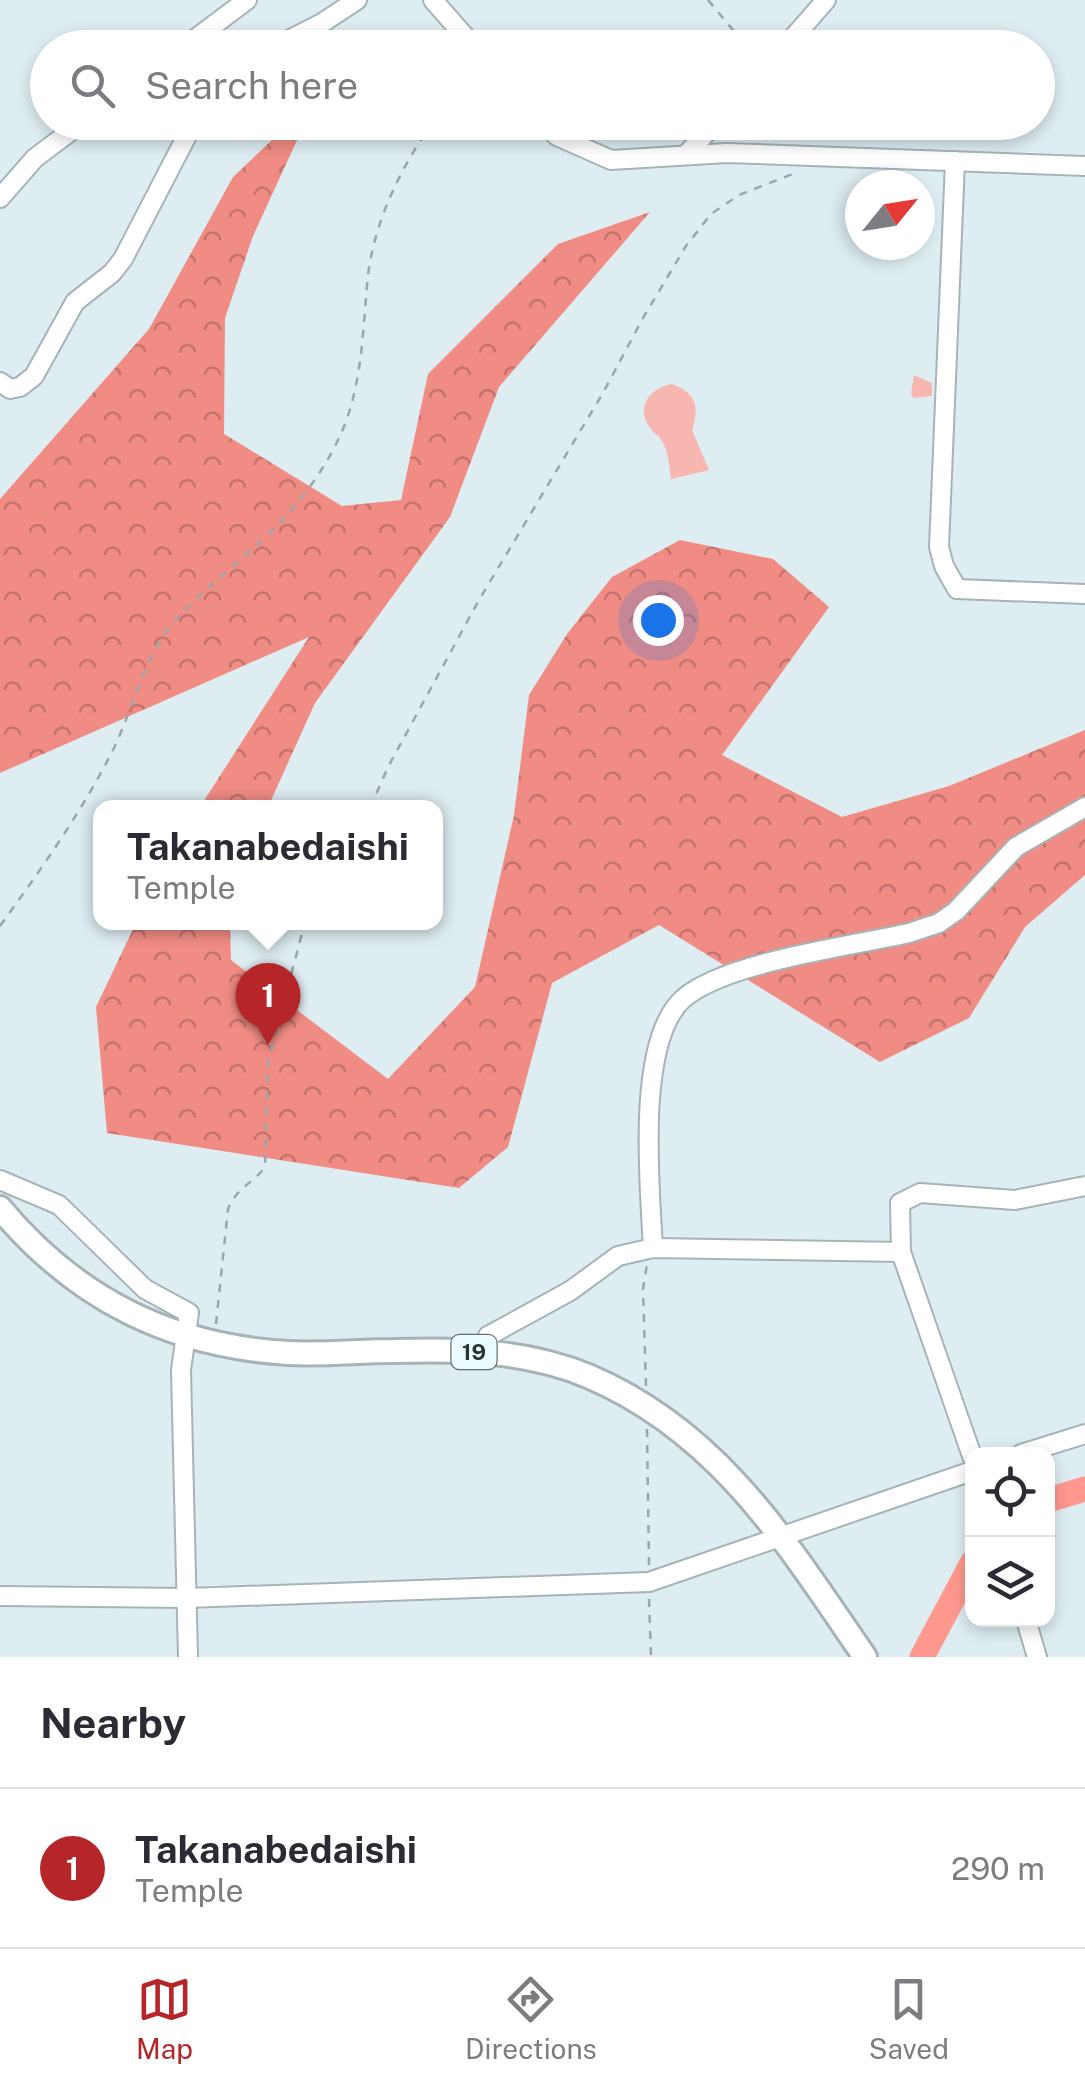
<!DOCTYPE html>
<html lang="en">
<head>
<meta charset="utf-8">
<style>
  body { margin:0; font-family:"Public Sans",sans-serif; background:#f2f2f3; color:#2b2b33 }
  .controls { position:absolute; right:30px; bottom:30px; display:grid; overflow:hidden; border-radius:20px; box-shadow:0 5px 15px #0003 }
  .controls button { width:90px; height:90px; display:grid; place-items:center; padding:0; border:0; border-bottom:2px solid #e1e1e2; background:#fff; color:#2b2b33; font:50px sans-serif }
  .compass { position:absolute; left:845px; top:170px; width:90px; height:90px; border-radius:50%; background:#fff; box-shadow:0 5px 15px #0003; rotate:60deg }
  .you { position:absolute; left:658px; top:620px; width:35px; height:35px; margin:-25px; border:8px solid #fff; border-radius:50%; background:#1a73e8; box-shadow:0 0 0 15px #1a73e833 }
  .badge { display:grid; place-items:center; width:65px; height:65px; border-radius:50%; background:#b62629; color:#fff; font-size:32px; font-weight:700 }
  .pin { position:absolute; translate:-50% -82px; filter:drop-shadow(0 2px 5px #0008) }
  .pin::after { content:''; position:absolute; top:52px; width:35px; height:30px; background:inherit; clip-path:polygon(0 0,100% 0,50% 100%) }
  .popup { position:absolute; left:93px; top:800px; width:350px; height:130px; box-sizing:border-box; display:grid; place-content:center; border-radius:20px; background:#fff; filter:drop-shadow(0 2px 8px #0005); font-size:32px; white-space:nowrap; color:#7c7c81 }
  .popup b { font-size:38px; color:#2b2b33 }
  .popup::after { content:''; position:absolute; left:50%; top:100%; margin-left:-20px; border:20px solid transparent; border-top-color:#fff }
  .list { margin:0; padding:0; list-style:none }
  h2 { display:flex; justify-content:space-between; align-items:center; height:130px; margin:0; padding:0 40px; font-size:42px }
  h2 small { font-size:32px; font-weight:400; color:#7c7c81 }
  .list li { display:grid; grid-template-columns:65px 1fr auto; gap:30px; align-items:center; box-sizing:border-box; height:160px; padding:0 40px; border-top:2px solid #e1e1e2 }
  .list b { display:block; font-size:38px; white-space:nowrap }
  .list p { margin:0; font-size:32px; white-space:nowrap; color:#7c7c81 }
  .list em { font-size:32px; font-style:normal; color:#7c7c81 }
  .icon { flex:none; width:55px; height:55px; fill:none; stroke:currentColor; stroke-width:2; stroke-linecap:round; stroke-linejoin:round }
  .map { position:relative; flex:none; width:1085px; height:1657px; overflow:hidden }
  .search { position:absolute; background:#fff; box-shadow:0 5px 15px #0003; left:30px; right:30px; top:30px; height:110px; display:flex; align-items:center; gap:25px; box-sizing:border-box; padding:0 35px; border-radius:55px; color:#7c7c81; font-size:38px }
  .sheet { height:290px; background:#fff }
  nav { display:flex; justify-content:space-around; align-items:center; box-sizing:border-box; height:140px; border-top:2px solid #e1e1e2; background:#fff; font-size:28px; color:#7c7c81 }
  nav a { display:grid; justify-items:center; gap:5px }
  nav .on { color:#b62629 }
  .map>svg:first-child { display:block }
  .green { fill:#f7b6af }
  .forest { fill:url(#forest-crowns) }
  .lines { fill:none; stroke-linecap:round; stroke-linejoin:round }
  .river { stroke:#ff9990; stroke-width:25 }
  .minor-casing { stroke:#a6b4b8; stroke-width:22 }
  .major-casing { stroke:#a6b4b8; stroke-width:28 }
  .path { stroke:#9ba6aa; stroke-width:2.5; stroke-dasharray:8 8; stroke-linecap:butt }
  .minor { stroke:#fff; stroke-width:18 }
  .major { stroke:#fff; stroke-width:22 }
  .labels { text-anchor:middle; stroke-width:8; stroke-linejoin:round; paint-order:stroke }
  .shield { fill:#ecfbff; stroke:#666e71; stroke-width:2.5 }
  .shield-label { font-size:22px; font-weight:bold; fill:#2c3234 }
</style>
</head>
<body>
<div class="map">
<svg width="1085" height="1657" viewBox="0 0 1085 1657">
  <defs>
    <pattern id="forest-crowns" width="20" height="18" patternUnits="userSpaceOnUse" patternTransform="scale(2.5)"><rect width="20" height="18" fill="#f08c83"/><path d="M2 6a3 3 0 1 1 6 0M12 15a3 3 0 1 1 6 0" fill="none" stroke="#c3736c"/></pattern>
  </defs>
  <rect width="100%" height="100%" fill="#deedf2"/>
  <g class="green">
    <polygon points="914,375 932,383 932,396 914,398 911,394"/>
    <path d="M672,384C696,393 700,407 692,430L709,470L671,479C669,467 669,452 662,441C657,433 656,436 651,429C634,407 650,388 672,384Z"/>
  </g>
  <g class="forest">
    <polygon points="290,123 305,123 253,236 225,318 224,434 342,506 401,500 428,374 558,244 650,212 499,387 450,517 315,703 268,807 200,807 309,637 0,773 0,499 149,329 233,177"/>
    <polygon points="680,540 773,559 829,607 722,755 842,817 949,786 1085,730 1085,875 1025,927 969,1018 880,1062 659,925 552,983 508,1147 459,1188 107,1133 96,1007 136,923 230,923 231,960 388,1079 475,987 514,815 529,695 567,634 612,577"/>
  </g>
  <g class="lines">
    <g class="river">
      <polyline points="1048,1500 1085,1489"/>
      <polyline points="922,1657 972,1563"/>
    </g>
    <g class="minor-casing">
      <g id="minor">
        <polyline points="433,0 475,48"/>
        <polyline points="183,48 247,0"/>
        <polyline points="273,48 322,23 357,0"/>
        <polyline points="784,48 826,0"/>
        <polyline points="541,122 557,136 611,160 727,153 1085,166"/>
        <polyline points="687,154 716,122"/>
        <polyline points="955,161 939,547 944,566 957,589 1085,594"/>
        <polyline points="0,198 35,158 83,122"/>
        <polyline points="0,382 10,389 20,387 34,376 75,302 112,273 123,259 194,122"/>
        <polyline points="0,1180 59,1205 145,1289 189,1313 181,1370 188,1657"/>
        <path d="M653,1248C650,1188 635,1040 684,998C726,962 852,946 909,933L939,923L956,911L1016,847L1085,807"/>
        <polyline points="486,1352 488,1336 570,1291 618,1256 653,1248 901,1252"/>
        <polyline points="1021,1454 1085,1434"/>
        <polyline points="972,1456 901,1252 900,1203 920,1193 1015,1200 1085,1186"/>
        <polyline points="0,1596 187,1598 649,1582 972,1471"/>
        <polyline points="1026,1620 1037,1657"/>
      </g>
    </g>
    <g class="major-casing">
      <path id="major" d="M0,1208C76,1299 170,1346 288,1353C323,1355 359,1351 394,1351C460,1349 526,1350 588,1376C720,1432 787,1544 865,1657"/>
    </g>
    <g class="path">
      <polyline points="708,0 748,48"/>
      <polyline points="370,808 388,767 479,600 603,393 643,318 686,246 711,214 739,195 795,173"/>
      <path d="M0,926C40,871 80,814 111,754C132,713 141,666 168,630C191,599 222,577 250,551C289,517 326,473 345,424C363,376 363,325 368,275C375,220 401,167 433,122"/>
      <path d="M216,1324L228,1209C238,1184 261,1180 265,1164L268,1062L305,922"/>
      <polyline points="646,1386 643,1289 647,1264"/>
      <polyline points="647,1429 649,1566"/>
      <polyline points="649,1599 651,1657"/>
    </g>
    <use href="#minor" class="minor"/>
    <use href="#major" class="major"/>
  </g>
  <g class="labels">
    <rect class="shield" x="451.5" y="1335" width="45" height="34" rx="8"/>
    <g class="shield-label">
      <text x="474" y="1360">19</text>
    </g>
  </g>
</svg>
<div class="controls">
<button><svg class="icon" aria-label="locate" viewBox="0 0 24 24"><circle cx="12" cy="12" r="6"/><path d="M12 2v4M12 18v4M2 12h4M18 12h4"/></svg></button>
<button><svg class="icon" aria-label="layers" viewBox="0 0 24 24"><path d="M12 4l9 5-9 5-9-5zM3 14l9 5 9-5"/></svg></button>
</div>
<svg class="compass" viewBox="-18 -18 36 36"><path d="M0-13l5 13h-10z" fill="#e53935"/><path d="M0 13l5-13h-10z" fill="#7c7c81"/></svg>
<div class="you"></div>
<div class="pin badge" style="left:268px;top:1045px">1</div>
<div class="popup"><b>Takanabedaishi</b>Temple</div>
<div class="search"><svg class="icon" aria-label="search" viewBox="0 0 24 24"><circle cx="10" cy="10" r="6"/><path d="M15 15l6 6"/></svg>Search here</div>
</div>
<section class="sheet">
<h2>Nearby<small></small></h2>
<ul class="list">
<li><span class="badge">1</span><div><b>Takanabedaishi</b><p>Temple</p></div><em>290 m</em></li>
</ul>
</section>
<nav>
<a class="on"><svg class="icon" aria-label="map" viewBox="0 0 24 24"><path d="M3 6l6-2 6 2 6-2v14l-6 2-6-2-6 2zM9 4v14M15 6v14"/></svg>Map</a>
<a><svg class="icon" aria-label="directions" viewBox="0 0 24 24"><path d="M12 3l9 9-9 9-9-9zM9 14v-3h6M13 9l2 2-2 2"/></svg>Directions</a>
<a><svg class="icon" aria-label="saved" viewBox="0 0 24 24"><path d="M7 4h10v16l-5-4-5 4z"/></svg>Saved</a>
</nav>
</body>
</html>
